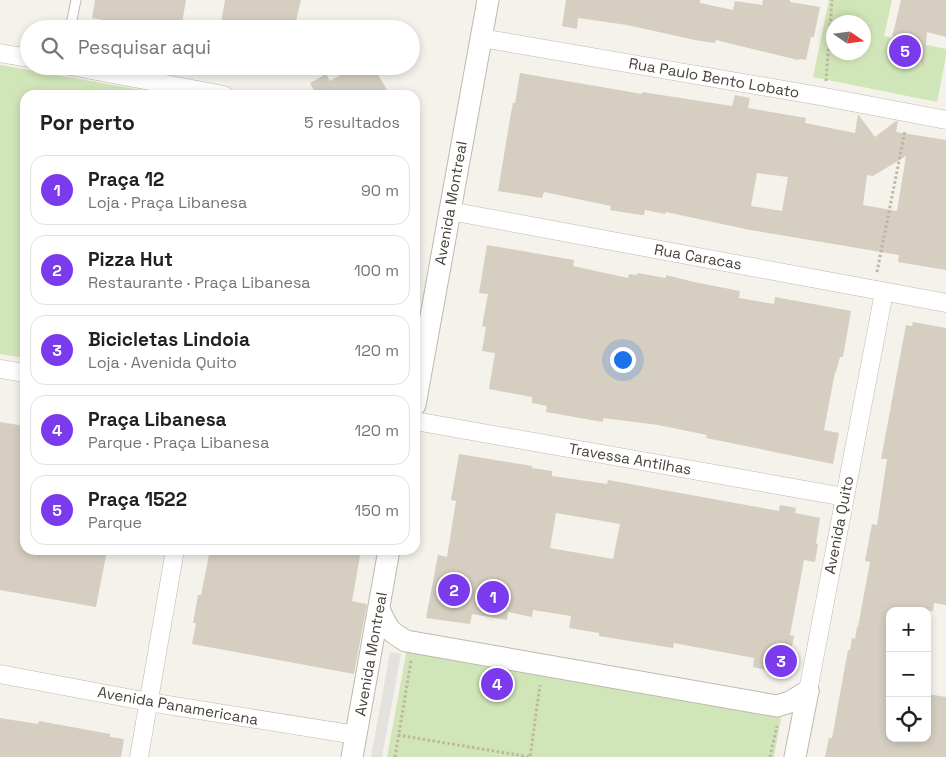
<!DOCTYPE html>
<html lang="pt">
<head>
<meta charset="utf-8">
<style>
  body { margin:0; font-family:"Space Grotesk",sans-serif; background:#f6f6f6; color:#202124 }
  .controls { position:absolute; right:15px; bottom:15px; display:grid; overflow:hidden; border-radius:10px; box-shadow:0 2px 8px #0003 }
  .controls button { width:45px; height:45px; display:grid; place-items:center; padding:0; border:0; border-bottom:1px solid #e0e0e0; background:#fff; color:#202124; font:25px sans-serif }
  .compass { position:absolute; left:826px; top:15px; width:45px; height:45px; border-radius:50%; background:#fff; box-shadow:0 2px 8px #0003; rotate:103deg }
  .you { position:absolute; left:622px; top:359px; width:18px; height:18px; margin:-12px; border:4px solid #fff; border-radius:50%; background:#1a73e8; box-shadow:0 0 0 8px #1a73e833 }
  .badge { display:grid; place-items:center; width:32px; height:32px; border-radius:50%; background:#7c3aed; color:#fff; font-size:16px; font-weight:700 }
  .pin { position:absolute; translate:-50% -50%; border:2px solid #fff; box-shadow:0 1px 5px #0006 }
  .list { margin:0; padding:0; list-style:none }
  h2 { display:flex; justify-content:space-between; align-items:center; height:65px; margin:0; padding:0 20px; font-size:21px }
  h2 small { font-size:16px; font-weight:400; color:#757577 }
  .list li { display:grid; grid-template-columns:32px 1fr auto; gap:15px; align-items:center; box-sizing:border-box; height:70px; margin:0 10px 10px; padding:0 10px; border:1px solid #e0e0e0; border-radius:15px }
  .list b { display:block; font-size:19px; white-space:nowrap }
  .list p { margin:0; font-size:16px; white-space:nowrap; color:#757577 }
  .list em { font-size:16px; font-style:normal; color:#757577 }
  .icon { flex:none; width:28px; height:28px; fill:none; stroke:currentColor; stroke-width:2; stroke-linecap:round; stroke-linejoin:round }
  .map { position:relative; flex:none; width:946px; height:757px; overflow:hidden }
  .search { position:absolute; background:#fff; box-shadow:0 2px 8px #0003; left:20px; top:20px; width:400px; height:55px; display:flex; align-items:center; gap:12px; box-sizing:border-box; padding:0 18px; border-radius:28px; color:#757577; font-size:19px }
  .panel { position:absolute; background:#fff; box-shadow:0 2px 8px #0003; left:20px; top:90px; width:400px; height:465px; border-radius:15px }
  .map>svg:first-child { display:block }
  .green { fill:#d0e5b8; fill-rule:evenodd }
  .parking { fill:#e3e2df }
  .building { fill:#d5cec1; fill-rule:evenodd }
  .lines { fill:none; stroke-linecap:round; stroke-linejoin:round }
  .service-casing { stroke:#bfb9ae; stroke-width:11 }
  .minor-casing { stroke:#bfb9ae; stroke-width:19 }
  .tertiary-casing { stroke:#bfb9ae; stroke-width:23 }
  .path { stroke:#c0b5a1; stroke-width:3; stroke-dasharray:2.5 2.5; stroke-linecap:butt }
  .service { stroke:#fff; stroke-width:9 }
  .minor { stroke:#fff; stroke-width:18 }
  .tertiary { stroke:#fff; stroke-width:21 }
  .labels { text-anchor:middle; stroke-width:4; stroke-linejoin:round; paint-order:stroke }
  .street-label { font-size:15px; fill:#484239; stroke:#fff }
</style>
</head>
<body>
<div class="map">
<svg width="946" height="757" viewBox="0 0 946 757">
  <rect width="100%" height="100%" fill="#f4f2eb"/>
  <g class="green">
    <path d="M829,0H892L884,36L946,49V56L937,102L813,77ZM834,22H864V52H834Z"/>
    <polygon points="0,65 169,95 25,95 25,358 0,354"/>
    <polygon points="407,649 781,718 774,757 387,757"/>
  </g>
  <polygon class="parking" points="390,652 401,654 382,757 371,757"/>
  <g class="building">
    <polygon points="95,0 186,0 181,29 149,29 92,18"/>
    <polygon points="225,0 301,0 294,29 220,29"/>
    <polygon points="566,0 700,0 700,3 733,10 735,1 762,5 763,0 790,0 790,2 820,7 814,37 811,37 806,60 800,59 798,60 716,40 715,43 695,40 627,25 578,18 577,29 562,26"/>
    <polygon points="901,0 946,0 946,37 927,32 924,67 907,44 891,42"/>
    <polygon points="356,66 373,66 390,95 306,95 314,90 310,83 326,74 330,81"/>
    <path d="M520,73L642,94V92L732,106L735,95L750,98L748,108L806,118L805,123L855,133L858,114L875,137L896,121L898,122L896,132L946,140V270L898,262L899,255L750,230L666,212L665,214L645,210L644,215H641L610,210L611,206L544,192L542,198L498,191L511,113L513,103H515ZM906,156L897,211L863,205L867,175L873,176ZM757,173L788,177L782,211L751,206Z"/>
    <polygon points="487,245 574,260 573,266 628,278 629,274 637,275 637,273 666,278 666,275 694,282 740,291 739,298 774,304 775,297 851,311 843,357 840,357 836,372 835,372 824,430 839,433 833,464 706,438 707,435 658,425 603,418 603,422 546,412 547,406 532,403 532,397 489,389 495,353 482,351 486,327 482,326 488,294 479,293"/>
    <polygon points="913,322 946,328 946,605 934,603 933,611 890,611 890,738 927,738 927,694 946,697 946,757 825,757 829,738 832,738 848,650 850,650 852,638 855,639 857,627 858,627 870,562 865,561 872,524 877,525 887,459 881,459 906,325 912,326"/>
    <polygon points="0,422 25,426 25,550 107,550 96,607 0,590"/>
    <path d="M459,454L532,466V468L552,471V476L607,484L608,480L779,511L780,505L796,508L795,513L820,518L816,543L818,544L815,562L804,560L790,635L794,636L789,663L772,660L770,671L753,667L754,658L674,643L673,648L599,636V633L569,628L571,616L533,610L532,617L508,612L507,620L472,614L470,624L426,618L438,555L447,557L456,501L451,500ZM556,513L620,524L613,559L550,548Z"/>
    <polygon points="210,550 361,550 352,601 367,604 354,674 192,644 196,623 193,623 198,595 201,595"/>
    <polygon points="0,718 38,724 39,721 110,734 110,737 124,739 121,757 0,757"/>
  </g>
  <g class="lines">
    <g class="service-casing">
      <polyline id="service" points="70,29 76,0"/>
    </g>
    <g class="minor-casing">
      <g id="minor">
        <polyline points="481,38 825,97 946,120"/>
        <polyline points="0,53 29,58"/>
        <polyline points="70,66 224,95"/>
        <polyline points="450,211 946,303"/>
        <polyline points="0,369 25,373"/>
        <polyline points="415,421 845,497"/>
        <polyline points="0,674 149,702 356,735"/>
        <polyline points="808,691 884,292"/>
        <polyline points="139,757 175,550"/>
      </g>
    </g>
    <g class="tertiary-casing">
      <g id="tertiary">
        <polyline points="415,405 488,0"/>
        <path d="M379,609C387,627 388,631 406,641L777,706L790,702L808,691"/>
        <polyline points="352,757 389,550"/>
        <polyline points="795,757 808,691"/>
      </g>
    </g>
    <g class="path">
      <polyline points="826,81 832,0"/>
      <polyline points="877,272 905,131"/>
      <polyline points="398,735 530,757 540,685"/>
      <polyline points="395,757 411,661"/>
      <polyline points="770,757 777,726"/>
    </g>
    <use href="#service" class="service"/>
    <use href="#minor" class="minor"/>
    <use href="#tertiary" class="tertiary"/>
  </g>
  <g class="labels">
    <g class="street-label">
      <text transform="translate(714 78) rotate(10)" y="5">Rua Paulo Bento Lobato</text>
      <text transform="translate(451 203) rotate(-80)" y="5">Avenida Montreal</text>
      <text transform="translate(698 257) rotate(10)" y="5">Rua Caracas</text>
      <text transform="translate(630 459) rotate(10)" y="5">Travessa Antilhas</text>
      <text transform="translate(839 525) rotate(-79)" y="5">Avenida Quito</text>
      <text transform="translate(371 654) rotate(-80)" y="5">Avenida Montreal</text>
      <text transform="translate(178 706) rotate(10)" y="5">Avenida Panamericana</text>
    </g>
  </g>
</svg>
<div class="controls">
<button>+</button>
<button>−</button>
<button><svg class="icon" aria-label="locate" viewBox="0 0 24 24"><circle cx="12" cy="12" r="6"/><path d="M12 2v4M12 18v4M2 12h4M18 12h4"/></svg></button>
</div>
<svg class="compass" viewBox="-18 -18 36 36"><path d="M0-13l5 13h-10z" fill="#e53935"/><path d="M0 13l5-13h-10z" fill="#757577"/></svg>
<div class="you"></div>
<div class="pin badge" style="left:493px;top:597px">1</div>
<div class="pin badge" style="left:454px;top:590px">2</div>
<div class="pin badge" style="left:781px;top:661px">3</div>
<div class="pin badge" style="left:497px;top:684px">4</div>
<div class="pin badge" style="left:905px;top:51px">5</div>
<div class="search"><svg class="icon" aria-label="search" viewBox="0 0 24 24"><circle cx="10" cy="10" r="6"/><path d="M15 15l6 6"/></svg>Pesquisar aqui</div>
<section class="panel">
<h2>Por perto<small>5 resultados</small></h2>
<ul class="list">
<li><span class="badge">1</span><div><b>Praça 12</b><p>Loja · Praça Libanesa</p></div><em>90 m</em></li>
<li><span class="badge">2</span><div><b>Pizza Hut</b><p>Restaurante · Praça Libanesa</p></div><em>100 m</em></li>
<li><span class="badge">3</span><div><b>Bicicletas Lindoia</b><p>Loja · Avenida Quito</p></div><em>120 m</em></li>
<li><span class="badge">4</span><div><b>Praça Libanesa</b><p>Parque · Praça Libanesa</p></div><em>120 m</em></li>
<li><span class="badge">5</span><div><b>Praça 1522</b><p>Parque</p></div><em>150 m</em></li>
</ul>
</section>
</div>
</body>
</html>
